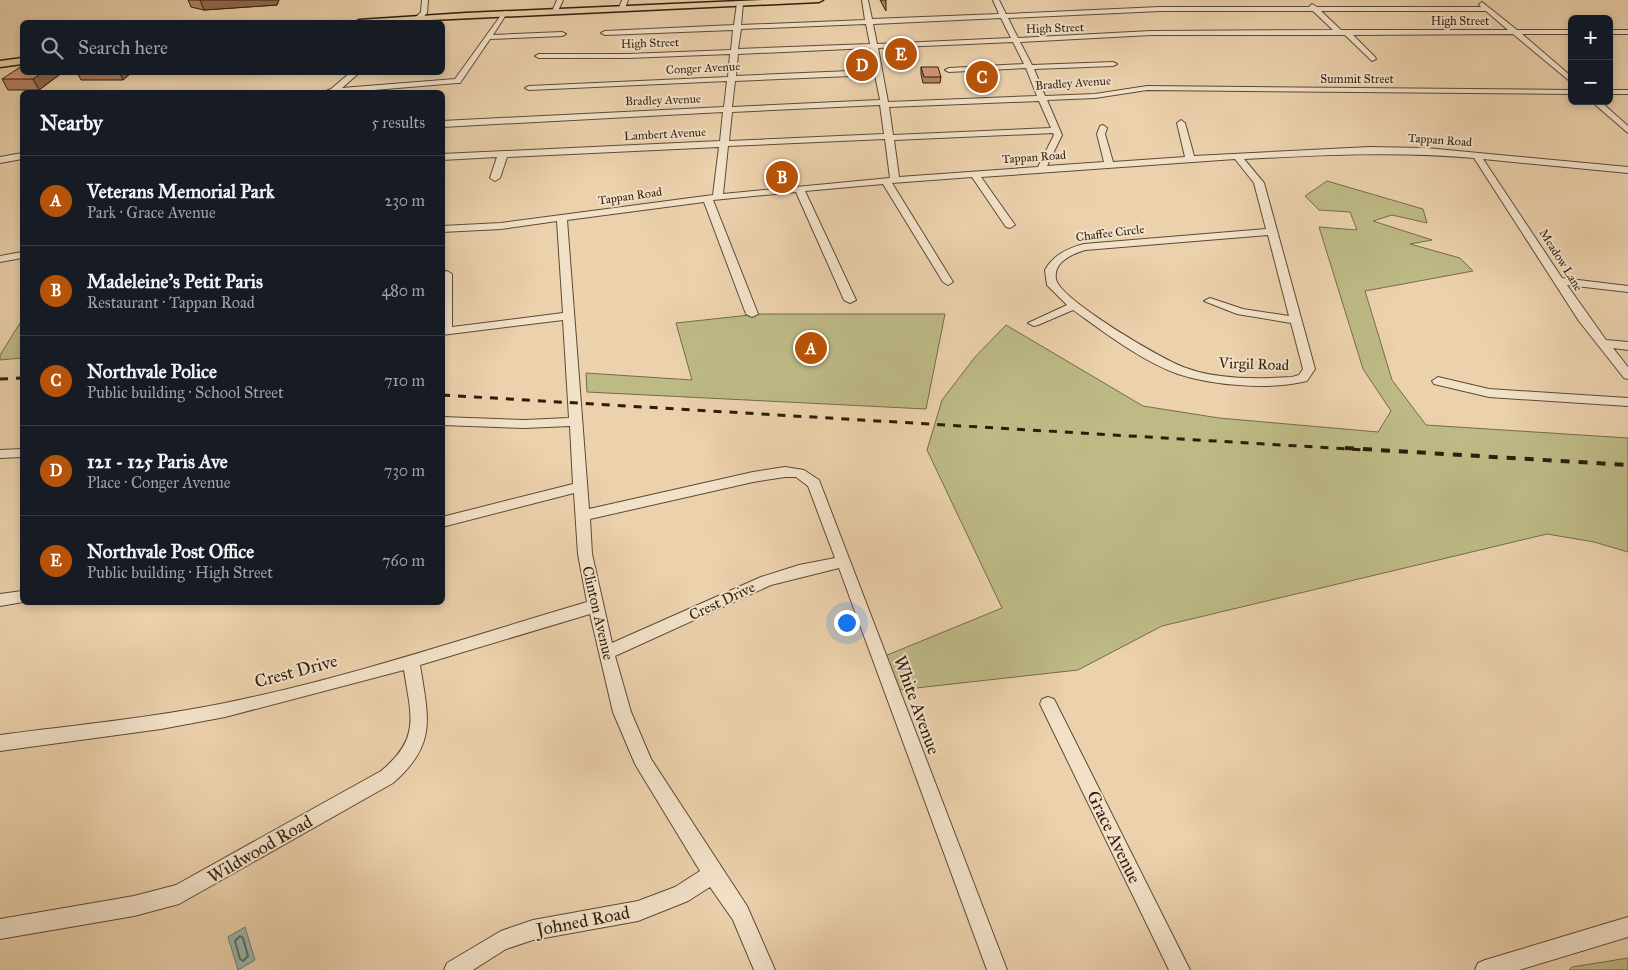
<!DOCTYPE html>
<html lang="en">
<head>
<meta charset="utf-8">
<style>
  body { margin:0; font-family:"IM FELL Great Primer",serif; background:#242831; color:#f1f3f6 }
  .controls { position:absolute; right:15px; top:15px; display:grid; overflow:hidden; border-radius:8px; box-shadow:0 2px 8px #0003 }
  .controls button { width:45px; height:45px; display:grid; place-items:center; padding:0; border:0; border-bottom:1px solid #363941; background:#171b24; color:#f1f3f6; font:25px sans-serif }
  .you { position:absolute; left:846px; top:622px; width:18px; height:18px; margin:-12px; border:4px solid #fff; border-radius:50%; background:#1a73e8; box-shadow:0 0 0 8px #1a73e833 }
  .badge { display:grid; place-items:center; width:32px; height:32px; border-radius:50%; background:#b45309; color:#fff; font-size:16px; font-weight:700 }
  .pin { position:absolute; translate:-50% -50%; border:2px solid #fff; box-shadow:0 1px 5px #0006 }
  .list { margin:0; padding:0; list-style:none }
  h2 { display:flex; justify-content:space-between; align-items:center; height:65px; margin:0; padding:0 20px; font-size:21px }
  h2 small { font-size:16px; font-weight:400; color:#9ea1a6 }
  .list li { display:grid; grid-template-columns:32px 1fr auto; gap:15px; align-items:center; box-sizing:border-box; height:90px; padding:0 20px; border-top:1px solid #363941 }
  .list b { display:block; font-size:19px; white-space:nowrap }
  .list p { margin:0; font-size:16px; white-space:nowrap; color:#9ea1a6 }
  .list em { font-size:16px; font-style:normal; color:#9ea1a6 }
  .icon { flex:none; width:28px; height:28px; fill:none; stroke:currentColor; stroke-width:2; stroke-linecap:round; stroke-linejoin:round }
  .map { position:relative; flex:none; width:1628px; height:970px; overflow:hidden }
  .search { position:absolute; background:#171b24; box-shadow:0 2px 8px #0003; left:20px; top:20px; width:425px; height:55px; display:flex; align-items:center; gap:12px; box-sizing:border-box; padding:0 18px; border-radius:8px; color:#9ea1a6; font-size:19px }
  .panel { position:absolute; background:#171b24; box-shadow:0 2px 8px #0003; left:20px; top:90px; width:425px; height:515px; border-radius:8px }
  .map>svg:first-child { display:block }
  .green { fill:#bdba86; stroke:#766c4a }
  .water { fill:#98b7ad; stroke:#6e796d }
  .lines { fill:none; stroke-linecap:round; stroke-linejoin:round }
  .shore { stroke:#636a5d; stroke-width:2 }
  .minor-casing { stroke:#5d4a35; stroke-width:2 }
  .major-casing { stroke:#2e1d0d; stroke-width:3 }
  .minor { fill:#f2e1c9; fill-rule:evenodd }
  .major { fill:#ebd1ac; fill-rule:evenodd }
  .rail-far1 { stroke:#2e1d0d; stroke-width:3; stroke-dasharray:8 8; stroke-linecap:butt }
  .rail { stroke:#2e1d0d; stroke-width:4; stroke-dasharray:9 9; stroke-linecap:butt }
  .wall { fill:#b48162; stroke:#2e1d0d }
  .shaded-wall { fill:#926950; stroke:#2e1d0d }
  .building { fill:#d19672; stroke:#2e1d0d }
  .labels { text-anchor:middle; stroke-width:4; stroke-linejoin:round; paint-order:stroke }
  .far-street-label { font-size:12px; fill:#2e1d0d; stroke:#f2e1c9 }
  .street-label { font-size:15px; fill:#2e1d0d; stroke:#f2e1c9 }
  .near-street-label { font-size:18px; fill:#2e1d0d; stroke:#f2e1c9 }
</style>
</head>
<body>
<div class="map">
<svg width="1628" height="970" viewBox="0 0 1628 970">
  <rect width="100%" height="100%" fill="#ebd1ac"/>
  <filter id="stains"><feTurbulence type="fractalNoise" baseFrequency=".004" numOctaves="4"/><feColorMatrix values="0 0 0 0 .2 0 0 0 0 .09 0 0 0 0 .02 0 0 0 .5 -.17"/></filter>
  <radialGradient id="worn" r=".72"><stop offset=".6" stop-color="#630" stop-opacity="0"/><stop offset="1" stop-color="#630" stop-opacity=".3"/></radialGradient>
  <g class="green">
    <polygon points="1327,181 1423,209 1427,223 1392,215 1373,221 1432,240 1410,244 1460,258 1473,271 1365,291 1392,380 1426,425 1628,438 1628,552 1594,542 1547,534 1162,626 1078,670 889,691 880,658 1002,608 927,450 942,400 975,357 1006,325 1143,406 1219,418 1378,432 1391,411 1363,369 1319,227 1357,230 1350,212 1319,210 1305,196"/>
    <polygon points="759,314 945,314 926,409 587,392 586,373 692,380 676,323"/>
    <polygon points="22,320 22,358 0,360 0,355"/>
    <polygon points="1628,958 1628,970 1569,970 1572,967"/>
  </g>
  <polygon class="water" points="245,927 255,960 238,970 228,937"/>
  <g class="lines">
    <polygon class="shore" points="240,936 243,938 248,956 243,961 240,959 235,941"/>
    <g class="minor-casing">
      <g id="minor">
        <polygon points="422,0 428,0 427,13 418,22 411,22 421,12"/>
        <polygon points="557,0 563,0 558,11 555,13 552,11"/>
        <polygon points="622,0 628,0 625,8 622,10 619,8"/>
        <path d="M862,0H868L872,19L999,14L993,0H999L1006,14L1160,7H1309L1312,4L1317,7H1481L1479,4L1482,2L1517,30H1572V34H1522L1572,77V83L1513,34L1353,35L1375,57L1376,59L1372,61L1345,35H1151L1020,42L1032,65L1113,62L1117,64L1113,66L1034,69L1045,96L1095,94L1147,86L1572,90V94L1147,90L1095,98L1047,100L1062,135L1047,166L1104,162L1097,134L1100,126L1103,125L1107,128L1105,134L1113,162L1185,157L1177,123L1181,120L1185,123L1194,156L1369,147L1426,148L1628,167V173L1483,159L1562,278L1628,286V292L1567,285L1606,340L1628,342V350L1613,348L1628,367V379L1624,378L1579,321L1474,158C1397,151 1321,155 1244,159L1264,183L1315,369L1307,381C1270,390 1214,386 1178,374C1143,362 1104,332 1073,310L1038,325L1034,326L1028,323L1067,305L1047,285L1045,270C1053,255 1068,248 1084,244L1266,229L1254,183L1235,159L981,177L1015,225L1010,228L1006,227L972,177L892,183L953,282L948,285L943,282L883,184L805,191L856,300L850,303L844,300L796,192L713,200L758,314L752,317L746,314L704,202L567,220L589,509L753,472L785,467L804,470L819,480L1007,970H987L839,568L771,585L615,656L631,712L651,759L747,906L775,970H754L733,920L710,887L688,901L638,921L533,940L506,949L473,970H444L447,963L501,931L533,920L638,901L675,887L700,871L635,764L613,712L590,614L420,665C428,717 438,744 393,783L179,904L134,916L0,939V919L134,896L176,885L381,771C421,738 411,716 404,670L225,717L161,729L0,751V735C75,725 151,718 225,703C348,678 468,637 587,602L578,554L574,493L442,527V517L573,484L570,426L524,428L442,425V417L524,420L569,418L563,320L442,335V273L447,271L452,274V327L563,313L557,221L501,229L442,232V226L501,223L713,195L719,147L507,157L500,178L495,181L490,178L497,157L442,160V154L720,141L723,112L442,127V121L724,107L727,81L529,90L525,88L529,86L728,77L730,54L628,58H539L535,56L539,54H628L731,50L733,30L605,35L601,33L605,31L734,25L737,3L740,1L743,3L741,25L865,20ZM1160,11H1313L1333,30L1151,31L1018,38L1008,18ZM1321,11H1486L1508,30H1341ZM1001,18L1011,38L877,44L873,24ZM866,24L870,44L738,49L741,29ZM1013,42L1024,64L949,68L945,70L949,72L1026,68L1037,96L888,102L878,48ZM870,48L874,70L736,76L738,54ZM875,75L880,100L732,107L735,81ZM1039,101L1051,128L893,135L889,107ZM880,105L884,134L729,141L732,112ZM1053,133L1054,135L1038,167L899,177L894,140ZM885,139L890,178L723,194L728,146ZM1268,235L1289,316L1243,309L1210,298L1204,301L1237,314L1291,323L1303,369L1299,375L1292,377C1259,379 1218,380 1186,368C1164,361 1059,299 1056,279C1053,262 1072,254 1085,250ZM785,477H796L808,486L835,558L799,565L761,577L612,643L592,554L590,519L753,482Z"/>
        <polygon points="504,11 507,13 493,35 562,32 566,34 562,36 490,39 460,83 457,83 350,92 324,92 331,89 351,72 360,72 342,88 455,79"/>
        <rect x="1609" y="30" width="19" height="4"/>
        <rect x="1609" y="90" width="19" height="4"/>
        <polygon points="1591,101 1600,101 1628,126 1628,133"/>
        <polygon points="22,153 22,159 0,163 0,157"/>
        <polygon points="22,252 22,258 0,262 0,256"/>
        <polygon points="1438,377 1489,389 1628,398 1628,406 1489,397 1434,384 1432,381"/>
        <polygon points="22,449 22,457 0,458 0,450"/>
        <polygon points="22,591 23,602 0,606 0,594"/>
        <polygon points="1048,697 1054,699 1190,970 1169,970 1040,704 1042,699"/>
        <polygon points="1628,917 1628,937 1519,970 1475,970 1478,963 1485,960"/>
      </g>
    </g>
    <g class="major-casing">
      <g id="major">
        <polygon points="763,0 823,0 819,2 389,22 355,22 359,20 466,13"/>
        <polygon points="22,58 22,64 0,67 0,61"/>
      </g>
    </g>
    <use href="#minor" class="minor"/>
    <use href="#major" class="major"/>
    <g class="rail-far1">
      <polyline points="0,379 22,378"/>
      <polyline points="442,395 1366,450"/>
    </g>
    <polyline class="rail" points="1345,448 1628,465"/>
  </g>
  <g class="wall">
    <polygon points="188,0 279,0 277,5 204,10 191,7"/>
    <polygon points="880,0 886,0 886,11"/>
    <polygon points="857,54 867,62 867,68 858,69 857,61"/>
    <polygon points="921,67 941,77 940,83 923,83 921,74"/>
    <polygon points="22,72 63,72 39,90 8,90 2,79"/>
    <polygon points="77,72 132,72 123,80 81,80"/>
  </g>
  <g class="shaded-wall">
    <polygon points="200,0 279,0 277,5 204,10"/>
    <polygon points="43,72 63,72 39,90 33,79"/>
    <polygon points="119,72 132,72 123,80"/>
  </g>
  <g class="building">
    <polygon points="857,54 866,54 867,62 858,62"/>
    <polygon points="22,66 22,72 43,72 33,79 2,79"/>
    <polygon points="921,67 938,67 941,77 924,77"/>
  </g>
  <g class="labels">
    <g class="far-street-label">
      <text x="1460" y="25">High Street</text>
      <text transform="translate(1055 28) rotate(-2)" y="4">High Street</text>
      <text transform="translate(650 43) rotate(-2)" y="4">High Street</text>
      <text transform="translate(703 68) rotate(-3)" y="4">Conger Avenue</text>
      <text x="1357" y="83">Summit Street</text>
      <text transform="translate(1073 83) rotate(-4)" y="4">Bradley Avenue</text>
      <text transform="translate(663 100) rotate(-2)" y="4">Bradley Avenue</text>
      <text transform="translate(665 134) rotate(-3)" y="4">Lambert Avenue</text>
      <text transform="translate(1440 140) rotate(4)" y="4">Tappan Road</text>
      <text transform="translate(1034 157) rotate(-4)" y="4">Tappan Road</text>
      <text transform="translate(630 196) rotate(-8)" y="4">Tappan Road</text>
      <text transform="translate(1110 233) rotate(-7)" y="4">Chaffee Circle</text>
      <text transform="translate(1561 260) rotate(58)" y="4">Meadow Lane</text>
    </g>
    <g class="street-label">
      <text transform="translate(1254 364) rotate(2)" y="5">Virgil Road</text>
      <text transform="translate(722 601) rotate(-25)" y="5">Crest Drive</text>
      <text transform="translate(598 613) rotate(77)" y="5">Clinton Avenue</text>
    </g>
    <g class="near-street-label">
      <text transform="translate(296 671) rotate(-15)" y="6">Crest Drive</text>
      <text transform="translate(917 705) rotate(70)" y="6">White Avenue</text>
      <text transform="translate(1114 837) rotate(64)" y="6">Grace Avenue</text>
      <text transform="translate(260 849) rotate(-30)" y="6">Wildwood Road</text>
      <text transform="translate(583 921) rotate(-11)" y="6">Johned Road</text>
    </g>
  </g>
  <rect width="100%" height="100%" filter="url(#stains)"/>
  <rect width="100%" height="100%" fill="url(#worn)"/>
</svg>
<div class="controls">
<button>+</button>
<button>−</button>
</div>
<div class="you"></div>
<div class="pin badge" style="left:811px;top:348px">A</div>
<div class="pin badge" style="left:782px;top:177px">B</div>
<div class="pin badge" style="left:982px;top:77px">C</div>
<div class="pin badge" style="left:862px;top:65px">D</div>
<div class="pin badge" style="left:901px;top:54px">E</div>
<div class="search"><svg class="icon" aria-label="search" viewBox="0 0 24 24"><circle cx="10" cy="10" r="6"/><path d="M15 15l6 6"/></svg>Search here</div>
<section class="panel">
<h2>Nearby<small>5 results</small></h2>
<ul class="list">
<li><span class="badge">A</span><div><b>Veterans Memorial Park</b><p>Park · Grace Avenue</p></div><em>230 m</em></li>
<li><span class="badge">B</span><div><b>Madeleine’s Petit Paris</b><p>Restaurant · Tappan Road</p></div><em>480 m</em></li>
<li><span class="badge">C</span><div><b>Northvale Police</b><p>Public building · School Street</p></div><em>710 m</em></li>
<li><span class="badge">D</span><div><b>121 - 125 Paris Ave</b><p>Place · Conger Avenue</p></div><em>730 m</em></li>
<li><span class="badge">E</span><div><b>Northvale Post Office</b><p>Public building · High Street</p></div><em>760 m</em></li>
</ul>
</section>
</div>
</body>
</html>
